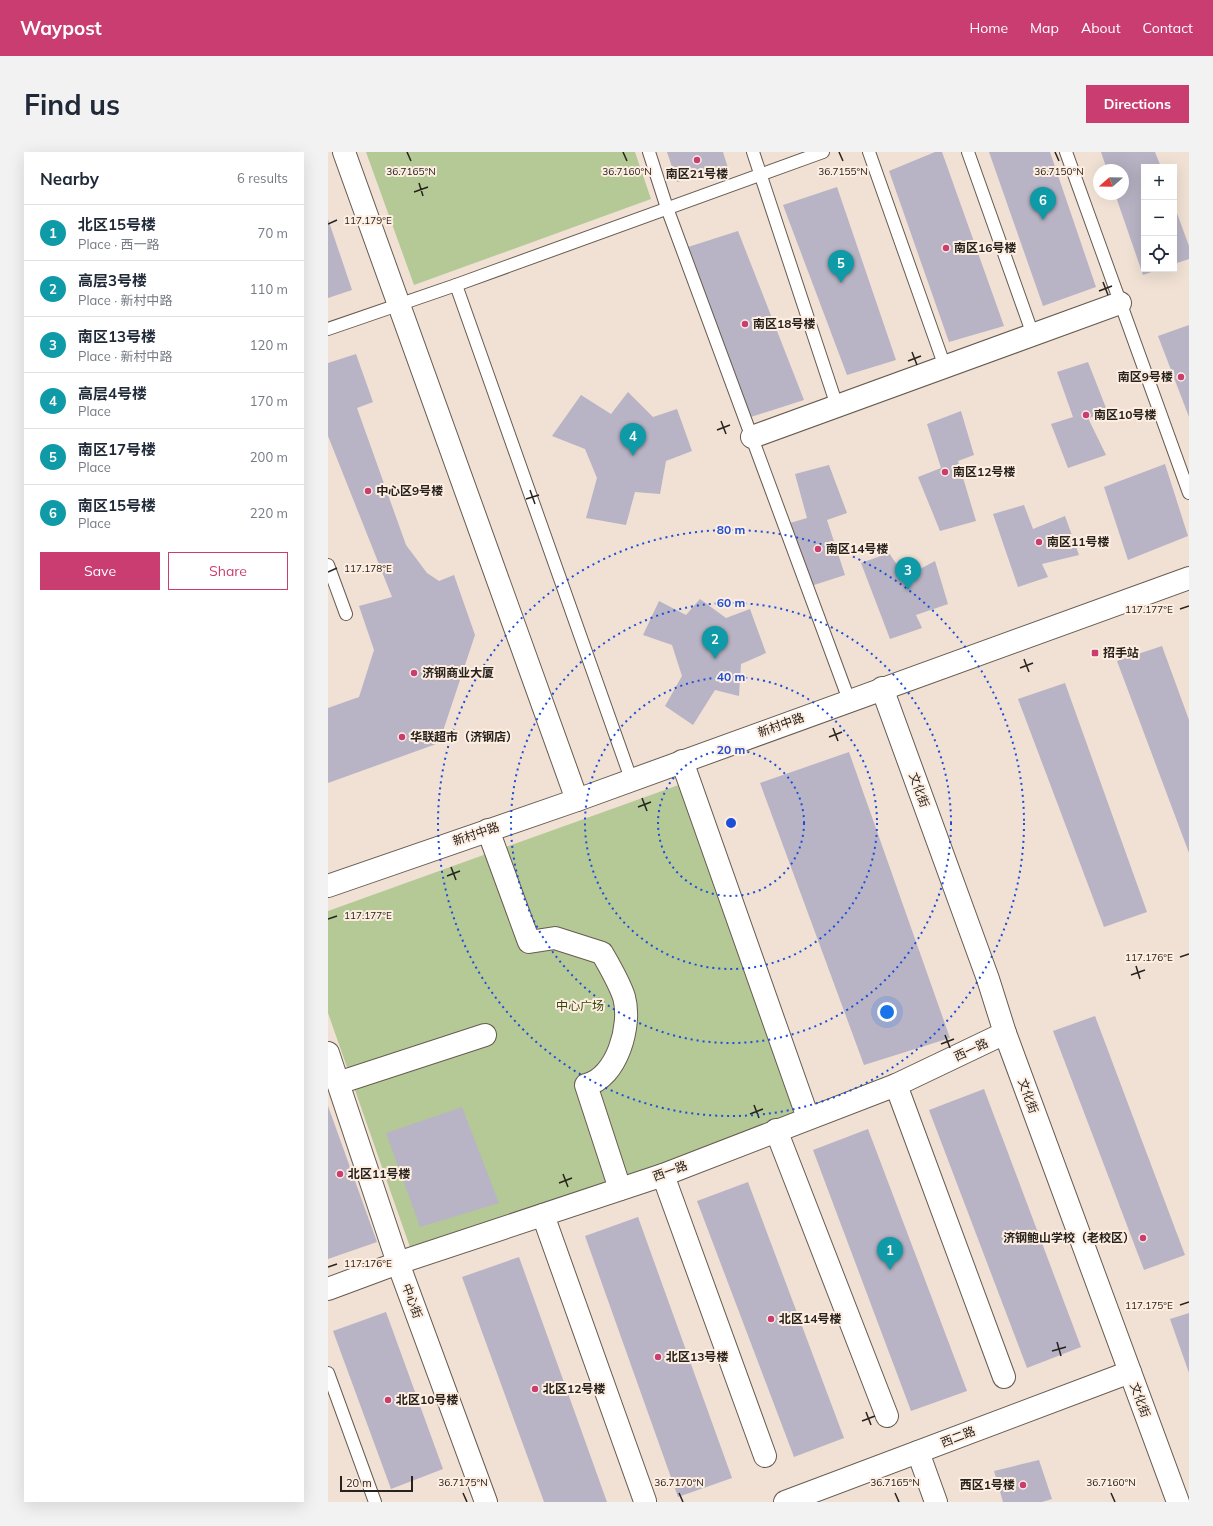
<!DOCTYPE html>
<html lang="en">
<head>
<meta charset="utf-8">
<style>
  body { margin:0; font-family:Mulish,"Noto Sans SC",sans-serif; background:#f2f2f3; color:#1f2937 }
  .controls { position:absolute; right:12px; top:12px; display:grid; overflow:hidden; border-radius:0px; box-shadow:0 4px 16px #0002 }
  .controls button { width:36px; height:36px; display:grid; place-items:center; padding:0; border:0; border-bottom:1px solid #e0e1e3; background:#fff; color:#1f2937; font:20px sans-serif }
  .compass { position:absolute; left:765px; top:12px; width:36px; height:36px; border-radius:50%; background:#fff; box-shadow:0 4px 16px #0002; rotate:250deg }
  .scale { position:absolute; left:12px; bottom:10px; width:73px; box-sizing:border-box; padding-left:4px; border:2px solid #27221d; border-top:0; font-size:11px; line-height:14px; white-space:nowrap; color:#27221d; -webkit-text-stroke:3px #fdeee1; paint-order:stroke }
  .you { position:absolute; left:559px; top:860px; width:14px; height:14px; margin:-10px; border:3px solid #fff; border-radius:50%; background:#1a73e8; box-shadow:0 0 0 6px #1a73e833 }
  .badge { display:grid; place-items:center; width:26px; height:26px; border-radius:50%; background:#c93d70; color:#fff; font-size:13px; font-weight:700 }
  .pin { position:absolute; translate:-50% -33px; filter:drop-shadow(0 1px 2px #0008) }
  .pin::after { content:''; position:absolute; top:21px; width:14px; height:12px; background:inherit; clip-path:polygon(0 0,100% 0,50% 100%) }
  .list { margin:0; padding:0; list-style:none }
  h2 { display:flex; justify-content:space-between; align-items:center; height:52px; margin:0; padding:0 16px; font-size:17px }
  h2 small { font-size:13px; font-weight:400; color:#747a83 }
  .list li { display:grid; grid-template-columns:26px 1fr auto; gap:12px; align-items:center; box-sizing:border-box; height:56px; padding:0 16px; border-top:1px solid #e0e1e3 }
  .list b { display:block; font-size:15px; white-space:nowrap }
  .list p { margin:0; font-size:13px; white-space:nowrap; color:#747a83 }
  .list em { font-size:13px; font-style:normal; color:#747a83 }
  .actions { display:flex; gap:8px; padding:12px 16px }
  .actions a { flex:1; padding:9px 0; border:1px solid #c93d70; border-radius:0px; text-align:center; font-size:14px; color:#c93d70 }
  .actions .main { background:#c93d70; color:#fff }
  .icon { flex:none; width:22px; height:22px; fill:none; stroke:currentColor; stroke-width:2; stroke-linecap:round; stroke-linejoin:round }
  .map { position:relative; flex:none; width:861px; height:1350px; overflow:hidden; border-radius:0px }
  header { display:flex; align-items:center; gap:24px; box-sizing:border-box; height:56px; padding:0 20px; background:#c93d70; color:#fff }
  header strong { font-size:19px }
  nav { display:flex; gap:22px; margin-inline-start:auto; font-size:14px }
  .intro { display:flex; align-items:center; justify-content:space-between; box-sizing:border-box; height:96px; padding:0 24px }
  h1 { margin:0; font-size:28px }
  .button { padding:10px 18px; border-radius:0px; background:#c93d70; color:#fff; font-size:14px; font-weight:700 }
  main { display:flex; gap:24px; padding:0 24px }
  aside { flex:1; background:#fff; border-radius:0px; box-shadow:0 4px 16px #0002 }
  .map>svg:first-child { display:block }
  .green { fill:#b4c996 }
  .building { fill:#b8b4c5 }
  .lines { fill:none; stroke-linecap:round; stroke-linejoin:round }
  .service-casing { stroke:#675b50; stroke-width:14 }
  .minor-casing { stroke:#675b50; stroke-width:24 }
  .tertiary-casing { stroke:#675b50; stroke-width:24 }
  .service { stroke:#fff; stroke-width:12 }
  .minor { stroke:#fff; stroke-width:22 }
  .tertiary { stroke:#fff; stroke-width:22 }
  .ticks { fill:none; stroke:#27221d; stroke-width:1.5 }
  .ring { fill:none; stroke:#1d4ed8; stroke-width:2; stroke-dasharray:2 4 }
  .poi-dot { fill:#c93d70; stroke:#fdeee1; stroke-width:1.5 }
  .labels { text-anchor:middle; stroke-width:4; stroke-linejoin:round; paint-order:stroke }
  .poi-label { font-size:12px; font-weight:bold; fill:#27221d; stroke:#fdeee1; text-anchor:start }
  .street-label { font-size:12px; fill:#27221d; stroke:#fdeee1 }
  .park-label { font-size:12px; fill:#344708; stroke:#fdeee1 }
  .ticks-label { font-size:10px; text-anchor:middle; fill:#27221d; stroke:#fdeee1; stroke-width:4; stroke-linejoin:round; paint-order:stroke }
  .centre { fill:#1d4ed8; stroke:#fdeee1; stroke-width:2 }
  .ring-label { font-size:12px; text-anchor:middle; font-weight:bold; fill:#1d4ed8; stroke:#fdeee1; stroke-width:4; stroke-linejoin:round; paint-order:stroke }
</style>
</head>
<body>
<header>
<strong>Waypost</strong>
<nav><a>Home</a><a>Map</a><a>About</a><a>Contact</a></nav>
</header>
<div class="intro"><h1>Find us</h1><a class="button">Directions</a></div>
<main>
<aside>
<h2>Nearby<small>6 results</small></h2>
<ul class="list">
<li><span class="badge" style="background:#0f9aa8">1</span><div><b>北区15号楼</b><p>Place · 西一路</p></div><em>70 m</em></li>
<li><span class="badge" style="background:#0f9aa8">2</span><div><b>高层3号楼</b><p>Place · 新村中路</p></div><em>110 m</em></li>
<li><span class="badge" style="background:#0f9aa8">3</span><div><b>南区13号楼</b><p>Place · 新村中路</p></div><em>120 m</em></li>
<li><span class="badge" style="background:#0f9aa8">4</span><div><b>高层4号楼</b><p>Place</p></div><em>170 m</em></li>
<li><span class="badge" style="background:#0f9aa8">5</span><div><b>南区17号楼</b><p>Place</p></div><em>200 m</em></li>
<li><span class="badge" style="background:#0f9aa8">6</span><div><b>南区15号楼</b><p>Place</p></div><em>220 m</em></li>
</ul>
<div class="actions"><a class="main">Save</a><a>Share</a></div>
</aside>
<div class="map">
<svg width="861" height="1350" viewBox="0 0 861 1350">
  <rect width="100%" height="100%" fill="#f0e1d4"/>
  <g class="green">
    <polygon points="38,0 307,0 323,47 86,133"/>
    <polygon points="359,630 478,962 83,1098 0,861 0,759"/>
  </g>
  <g class="building">
    <polygon points="339,0 395,0 400,16 349,30"/>
    <polygon points="607,0 614,0 676,174 621,190 561,19"/>
    <polygon points="661,0 722,0 768,135 715,154"/>
    <polygon points="773,0 827,0 833,15 816,15 816,117 832,117 815,123 787,42 795,42 795,18 779,18"/>
    <polygon points="509,35 568,208 519,223 455,53"/>
    <polygon points="846,53 861,94 861,107 846,112"/>
    <polygon points="0,67 24,138 0,146"/>
    <polygon points="410,79 476,248 423,265 360,95"/>
    <polygon points="861,173 861,265 830,184"/>
    <polygon points="28,202 45,250 29,256 78,393 99,421 111,429 126,423 147,483 111,591 0,631 0,556 31,545 46,498 31,454 64,445 0,284 0,211"/>
    <polygon points="760,210 780,261 760,266 778,303 740,316 723,272 745,265 729,220"/>
    <polygon points="300,240 325,265 349,257 364,299 338,309 332,342 307,340 298,373 258,366 269,326 257,297 224,284 253,243 283,262"/>
    <polygon points="633,259 646,303 630,309 648,369 612,379 590,325 613,316 599,272"/>
    <polygon points="837,312 860,384 800,408 776,335"/>
    <polygon points="501,313 519,361 499,368 517,423 483,434 462,371 479,366 467,322"/>
    <polygon points="696,353 705,377 737,364 751,403 714,412 720,425 690,435 665,362"/>
    <polygon points="561,401 577,425 607,409 620,452 588,463 594,476 562,487 533,411"/>
    <polygon points="372,447 398,466 422,457 438,501 413,512 411,544 387,538 365,573 337,554 354,524 344,493 315,483 331,449 358,463"/>
    <polygon points="834,494 861,568 861,701 789,509"/>
    <polygon points="737,531 819,760 776,775 690,547"/>
    <polygon points="521,600 622,886 536,913 432,631"/>
    <polygon points="767,864 857,1103 816,1118 725,879"/>
    <polygon points="656,937 753,1195 699,1216 601,958"/>
    <polygon points="0,954 49,1090 0,1107"/>
    <polygon points="134,955 171,1051 92,1075 58,981"/>
    <polygon points="540,977 639,1239 583,1259 485,998"/>
    <polygon points="420,1030 516,1286 466,1305 369,1049"/>
    <polygon points="310,1065 404,1326 350,1345 257,1084"/>
    <polygon points="191,1105 279,1350 216,1350 134,1125"/>
    <polygon points="58,1160 115,1317 63,1337 5,1179"/>
    <polygon points="861,1161 861,1221 842,1167"/>
    <polygon points="711,1308 724,1347 714,1350 675,1350 666,1319"/>
  </g>
  <g class="lines">
    <g class="service-casing">
      <g id="service">
        <polyline points="321,0 339,56 521,548"/>
        <polyline points="425,0 509,254"/>
        <polyline points="541,0 617,215"/>
        <polyline points="640,0 705,183"/>
        <polyline points="738,0 861,341"/>
        <polyline points="128,133 303,627"/>
        <polyline points="0,177 128,133 495,0"/>
        <polyline points="0,413 18,462"/>
        <polyline points="0,1221 47,1350"/>
      </g>
    </g>
    <g class="minor-casing">
      <g id="minor">
        <polyline points="16,0 249,648"/>
        <polyline points="424,285 792,151"/>
        <polyline points="354,609 480,966"/>
        <path d="M160,678L201,790L227,786L274,801C282,815 291,830 296,845C304,873 289,926 258,933L292,1037"/>
        <polyline points="0,901 70,1111 158,1350"/>
        <polyline points="10,931 157,883"/>
        <polyline points="568,933 676,1225"/>
        <polyline points="448,978 559,1264"/>
        <polyline points="335,1023 437,1304"/>
        <polyline points="215,1063 317,1349"/>
        <polyline points="0,1137 70,1111 335,1023 568,933 677,881"/>
        <polyline points="590,1300 608,1350"/>
        <polyline points="457,1350 802,1220"/>
      </g>
    </g>
    <g class="tertiary-casing">
      <g id="tertiary">
        <polyline points="554,536 660,827 677,881 850,1350"/>
        <polyline points="0,734 249,648 861,426"/>
      </g>
    </g>
    <use href="#service" class="service"/>
    <use href="#minor" class="minor"/>
    <use href="#tertiary" class="tertiary"/>
  </g>
  <path class="ticks" d="M79,0L83,9M295,0L299,9M511,0L515,9M727,0L731,9M91,31L95,44M86,40L100,35M0,72L9,68M775,130L780,143M771,139L784,134M584,200L589,213M580,209L593,204M393,269L398,282M389,278L402,273M202,338L207,352M198,347L211,343M0,420L9,416M852,457L861,454M696,507L701,520M692,516L705,511M505,576L510,589M501,585L514,580M314,646L319,659M310,655L323,650M123,715L128,728M119,724L132,719M0,767L9,764M852,805L861,802M808,814L812,827M803,823L817,818M617,883L622,896M613,892L626,887M426,953L431,966M422,962L435,957M235,1022L240,1035M231,1031L244,1026M0,1115L9,1112M852,1153L861,1150M729,1190L733,1204M724,1199L738,1195M538,1260L543,1273M534,1269L547,1264M135,1341L139,1350M351,1341L355,1350M567,1341L571,1350M783,1341L787,1350"/>
  <g class="ring">
    <circle cx="403" cy="671" r="73"/>
    <circle cx="403" cy="671" r="146"/>
    <circle cx="403" cy="671" r="220"/>
    <circle cx="403" cy="671" r="293"/>
  </g>
  <g class="poi-dot">
    <circle cx="369" cy="8" r="4"/>
    <circle cx="618" cy="96" r="4"/>
    <circle cx="417" cy="172" r="4"/>
    <circle cx="853" cy="225" r="4"/>
    <circle cx="758" cy="263" r="4"/>
    <circle cx="617" cy="320" r="4"/>
    <circle cx="40" cy="339" r="4"/>
    <circle cx="711" cy="390" r="4"/>
    <circle cx="490" cy="397" r="4"/>
    <rect x="763" y="497" width="8" height="8" rx="2"/>
    <circle cx="86" cy="521" r="4"/>
    <circle cx="74" cy="585" r="4"/>
    <circle cx="12" cy="1022" r="4"/>
    <circle cx="815" cy="1086" r="4"/>
    <circle cx="443" cy="1167" r="4"/>
    <circle cx="330" cy="1205" r="4"/>
    <circle cx="207" cy="1237" r="4"/>
    <circle cx="60" cy="1248" r="4"/>
    <circle cx="695" cy="1333" r="4"/>
  </g>
  <g class="labels">
    <g class="poi-label">
      <text x="369" y="26" text-anchor="middle">南区21号楼</text>
      <text x="626" y="100">南区16号楼</text>
      <text x="425" y="176">南区18号楼</text>
      <text x="845" y="229" text-anchor="end">南区9号楼</text>
      <text x="766" y="267">南区10号楼</text>
      <text x="625" y="324">南区12号楼</text>
      <text x="48" y="343">中心区9号楼</text>
      <text x="719" y="394">南区11号楼</text>
      <text x="498" y="401">南区14号楼</text>
      <text x="775" y="505">招手站</text>
      <text x="94" y="525">济钢商业大厦</text>
      <text x="82" y="589">华联超市（济钢店）</text>
      <text x="20" y="1026">北区11号楼</text>
      <text x="807" y="1090" text-anchor="end">济钢鲍山学校（老校区）</text>
      <text x="451" y="1171">北区14号楼</text>
      <text x="338" y="1209">北区13号楼</text>
      <text x="215" y="1241">北区12号楼</text>
      <text x="68" y="1252">北区10号楼</text>
      <text x="687" y="1337" text-anchor="end">西区1号楼</text>
    </g>
    <g class="street-label">
      <text transform="translate(453 573) rotate(-20)" y="4">新村中路</text>
      <text transform="translate(591 638) rotate(70)" y="4">文化街</text>
      <text transform="translate(148 682) rotate(-19)" y="4">新村中路</text>
      <text transform="translate(643 898) rotate(-25)" y="4">西一路</text>
      <text transform="translate(700 944) rotate(70)" y="4">文化街</text>
      <text transform="translate(342 1019) rotate(-20)" y="4">西一路</text>
      <text transform="translate(84 1149) rotate(70)" y="4">中心街</text>
      <text transform="translate(812 1248) rotate(70)" y="4">文化街</text>
      <text transform="translate(630 1285) rotate(-21)" y="4">西二路</text>
    </g>
    <g class="park-label">
      <text x="252" y="858">中心广场</text>
    </g>
  </g>
  <g class="ticks-label">
    <text x="731" y="23">36.7150°N</text>
    <text x="83" y="23">36.7165°N</text>
    <text x="299" y="23">36.7160°N</text>
    <text x="515" y="23">36.7155°N</text>
    <text x="40" y="72">117.179°E</text>
    <text x="40" y="420">117.178°E</text>
    <text x="821" y="461">117.177°E</text>
    <text x="40" y="767">117.177°E</text>
    <text x="821" y="809">117.176°E</text>
    <text x="40" y="1115">117.176°E</text>
    <text x="821" y="1157">117.175°E</text>
    <text x="135" y="1334">36.7175°N</text>
    <text x="351" y="1334">36.7170°N</text>
    <text x="567" y="1334">36.7165°N</text>
    <text x="783" y="1334">36.7160°N</text>
  </g>
  <circle cx="403" cy="671" r="6" class="centre"/>
  <g class="ring-label">
    <text x="403" y="382">80 m</text>
    <text x="403" y="455">60 m</text>
    <text x="403" y="529">40 m</text>
    <text x="403" y="602">20 m</text>
  </g>
</svg>
<div class="controls">
<button>+</button>
<button>−</button>
<button><svg class="icon" aria-label="locate" viewBox="0 0 24 24"><circle cx="12" cy="12" r="6"/><path d="M12 2v4M12 18v4M2 12h4M18 12h4"/></svg></button>
</div>
<svg class="compass" viewBox="-18 -18 36 36"><path d="M0-13l5 13h-10z" fill="#e53935"/><path d="M0 13l5-13h-10z" fill="#747a83"/></svg>
<div class="scale">20 m</div>
<div class="you"></div>
<div class="pin badge" style="left:562px;top:1118px;background:#0f9aa8">1</div>
<div class="pin badge" style="left:387px;top:507px;background:#0f9aa8">2</div>
<div class="pin badge" style="left:580px;top:438px;background:#0f9aa8">3</div>
<div class="pin badge" style="left:305px;top:304px;background:#0f9aa8">4</div>
<div class="pin badge" style="left:513px;top:131px;background:#0f9aa8">5</div>
<div class="pin badge" style="left:715px;top:68px;background:#0f9aa8">6</div>
</div>
</main>
</body>
</html>
